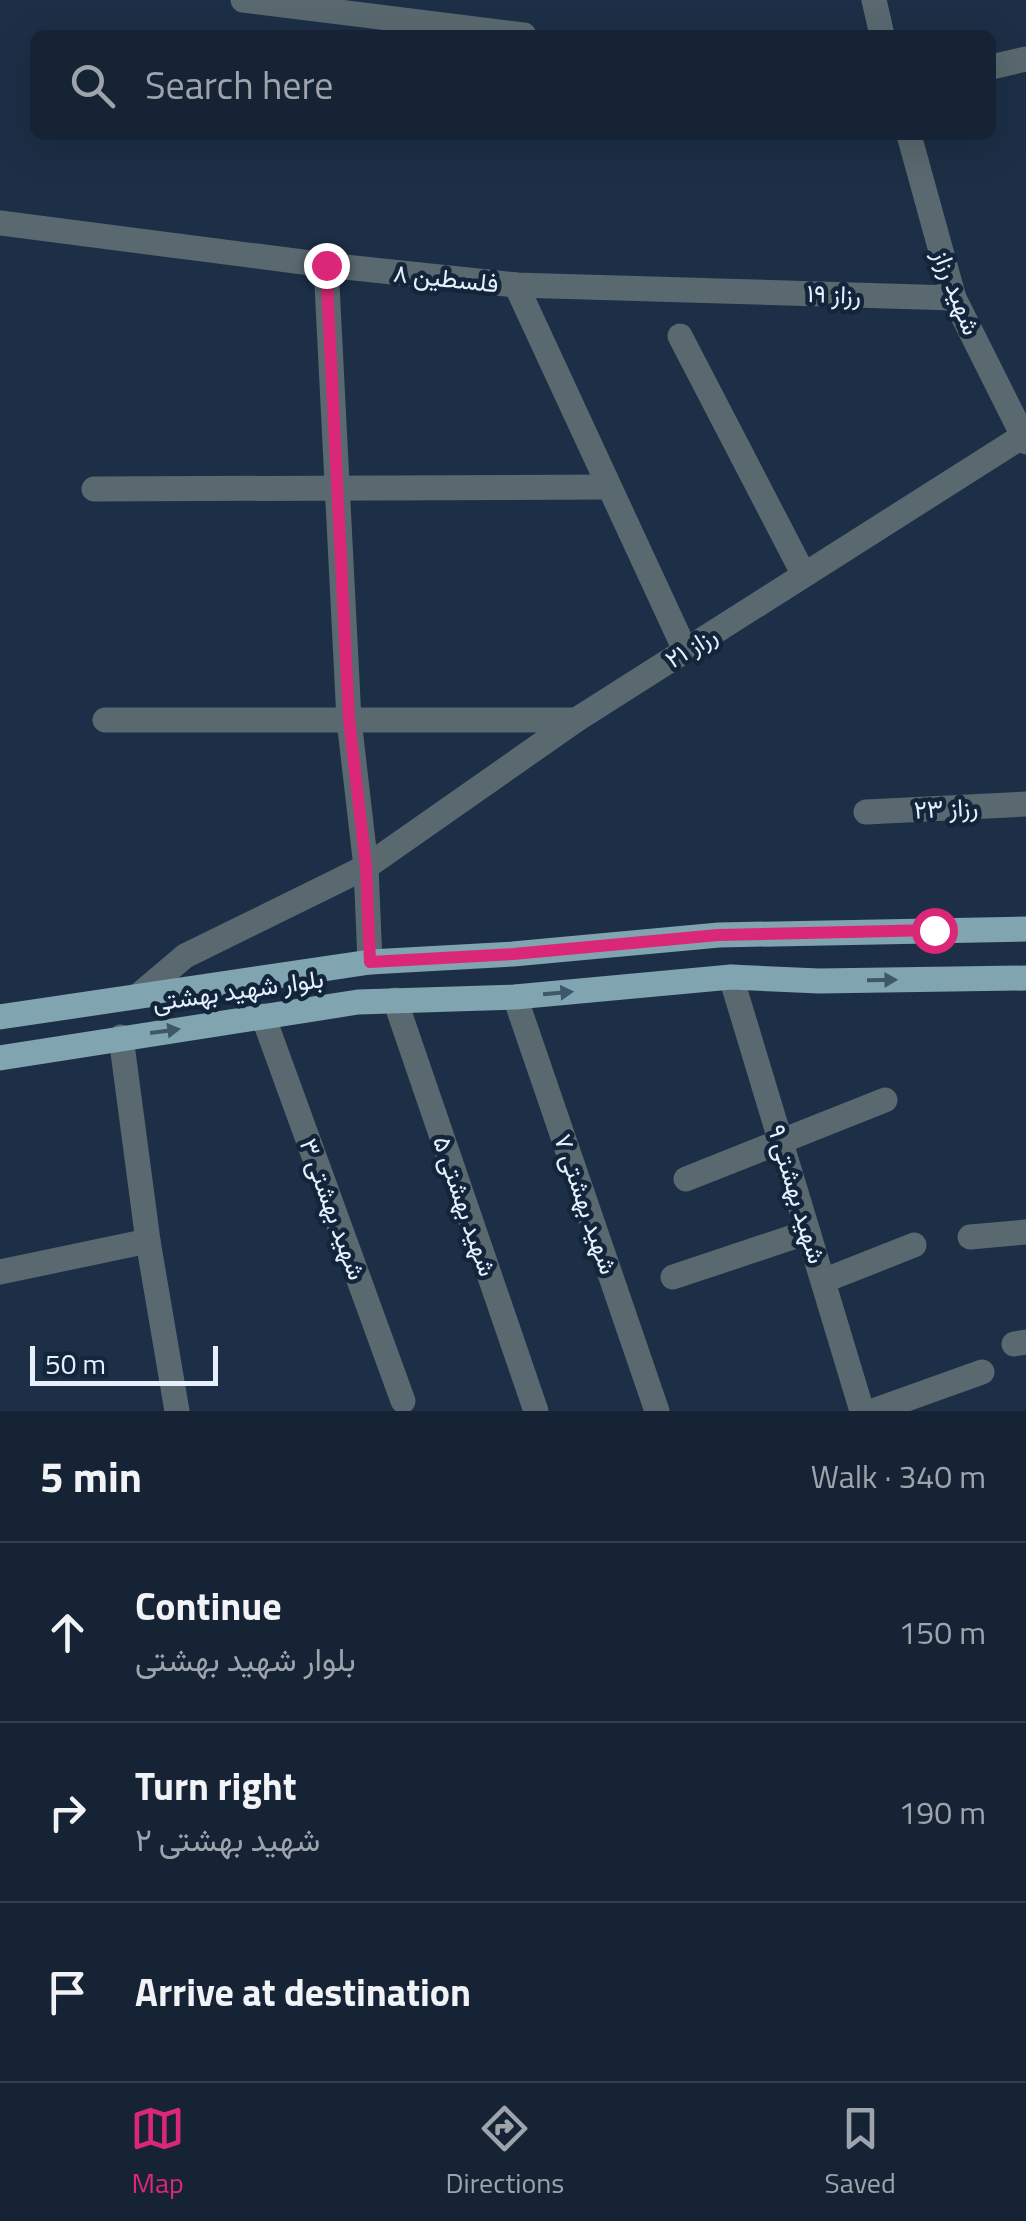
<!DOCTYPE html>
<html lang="en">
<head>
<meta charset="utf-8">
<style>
  body { margin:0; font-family:"Titillium Web",Vazirmatn,sans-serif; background:#1e2b3c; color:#f1f3f6 }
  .scale { position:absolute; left:30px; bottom:25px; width:188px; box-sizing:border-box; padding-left:10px; border:5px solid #e6f0fd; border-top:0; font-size:28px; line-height:35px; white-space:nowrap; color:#e6f0fd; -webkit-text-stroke:8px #12253b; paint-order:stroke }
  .stop { position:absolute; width:30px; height:30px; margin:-22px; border:8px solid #db2777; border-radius:50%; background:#fff }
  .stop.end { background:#db2777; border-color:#fff; box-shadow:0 2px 10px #0008 }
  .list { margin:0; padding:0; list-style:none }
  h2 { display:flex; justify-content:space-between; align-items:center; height:130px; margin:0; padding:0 40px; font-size:42px }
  h2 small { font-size:32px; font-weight:400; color:#9da4ac }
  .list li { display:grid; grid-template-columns:65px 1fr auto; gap:30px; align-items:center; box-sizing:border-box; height:180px; padding:0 40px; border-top:2px solid #34404f }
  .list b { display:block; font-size:38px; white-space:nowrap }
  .list p { margin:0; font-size:32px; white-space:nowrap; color:#9da4ac }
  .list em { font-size:32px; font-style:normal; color:#9da4ac }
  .icon { flex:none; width:55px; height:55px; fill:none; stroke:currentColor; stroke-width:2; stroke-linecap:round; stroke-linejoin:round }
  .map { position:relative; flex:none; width:1026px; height:1411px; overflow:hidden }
  .search { position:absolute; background:#152334; box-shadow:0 10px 40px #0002; left:30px; right:30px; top:30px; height:110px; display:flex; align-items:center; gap:25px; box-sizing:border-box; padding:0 35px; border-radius:15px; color:#9da4ac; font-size:38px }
  .sheet { height:670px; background:#152334 }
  nav { display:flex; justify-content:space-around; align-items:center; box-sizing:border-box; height:140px; border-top:2px solid #34404f; background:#152334; font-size:28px; color:#9da4ac }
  nav a { display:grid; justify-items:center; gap:5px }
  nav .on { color:#db2777 }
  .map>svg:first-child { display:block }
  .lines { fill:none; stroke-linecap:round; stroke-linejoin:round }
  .minor { stroke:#59696f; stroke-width:25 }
  .major { stroke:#81a4b1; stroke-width:25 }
  .oneway { fill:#3e586a }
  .route { stroke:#db2777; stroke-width:12 }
  .labels { text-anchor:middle; stroke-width:9; stroke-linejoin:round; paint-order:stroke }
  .street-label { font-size:25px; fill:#e6f0fd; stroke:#12253b }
</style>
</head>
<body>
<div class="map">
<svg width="1026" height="1411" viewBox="0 0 1026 1411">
  <rect width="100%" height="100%" fill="#1c2f46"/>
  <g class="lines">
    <g class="minor">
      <polyline points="243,0 524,35"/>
      <polyline points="874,0 882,35"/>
      <polyline points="991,67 1026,59"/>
      <polyline points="909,135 954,298 1026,442"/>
      <polyline points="0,223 326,265 516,285 954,298"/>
      <polyline points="326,265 349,720 366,867 370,962"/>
      <polyline points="516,285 685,650"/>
      <polyline points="680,336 804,575"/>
      <polyline points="94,489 608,487"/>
      <polyline points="105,720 576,720"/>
      <polyline points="866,812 1026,804"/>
      <polyline points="731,977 862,1411"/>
      <polyline points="139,995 185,956 366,867 576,720 1023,436"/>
      <polyline points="515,997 657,1411"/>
      <polyline points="395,1000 536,1411"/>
      <polyline points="263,1016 403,1401"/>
      <polyline points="121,1037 148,1241"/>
      <polyline points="686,1179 885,1100"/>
      <polyline points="970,1237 1026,1232"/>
      <polyline points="0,1272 148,1241 177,1411"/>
      <polyline points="673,1277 808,1232"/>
      <polyline points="823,1281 914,1245"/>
      <polyline points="1014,1344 1026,1342"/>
      <polyline points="873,1411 982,1372"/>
    </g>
    <g class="major">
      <polyline points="0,1017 370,962 513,954 719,935 1026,929"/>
      <polyline points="0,1058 358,1002 515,997 731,977 819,981 1026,978"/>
    </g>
  </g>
  <defs><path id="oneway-solid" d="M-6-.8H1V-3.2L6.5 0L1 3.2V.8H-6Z" transform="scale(2.5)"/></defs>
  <g class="oneway">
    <use href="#oneway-solid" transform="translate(882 980) rotate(-1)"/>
    <use href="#oneway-solid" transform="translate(558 993) rotate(-5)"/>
    <use href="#oneway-solid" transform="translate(165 1031) rotate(-8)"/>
  </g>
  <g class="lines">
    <polyline class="route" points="326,265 349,720 366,866 370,962 513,954 718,935 934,930"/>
  </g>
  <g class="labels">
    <g class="street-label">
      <text transform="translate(446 278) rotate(6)" y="9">فلسطین ۸</text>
      <text transform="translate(957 292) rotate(69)" y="9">شهید رزاز</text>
      <text transform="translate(834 294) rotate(2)" y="9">رزاز ۱۹</text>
      <text transform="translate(691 647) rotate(-32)" y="9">رزاز ۲۱</text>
      <text transform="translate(946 808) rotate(-3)" y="9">رزاز ۲۳</text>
      <text transform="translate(238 990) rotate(-8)" y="9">بلوار شهید بهشتی</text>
      <text transform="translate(797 1194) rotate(73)" y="9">شهید بهشتی ۹</text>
      <text transform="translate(586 1204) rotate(71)" y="9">شهید بهشتی ۷</text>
      <text transform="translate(465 1206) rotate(71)" y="9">شهید بهشتی ۵</text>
      <text transform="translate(333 1209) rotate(70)" y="9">شهید بهشتی ۳</text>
    </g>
  </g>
</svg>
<div class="scale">50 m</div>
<div class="stop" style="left:934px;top:930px"></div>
<div class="stop end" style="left:326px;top:265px"></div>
<div class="search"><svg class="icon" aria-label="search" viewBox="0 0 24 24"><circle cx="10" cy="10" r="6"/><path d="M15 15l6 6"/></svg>Search here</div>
</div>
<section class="sheet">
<h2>5 min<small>Walk · 340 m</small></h2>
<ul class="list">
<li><svg class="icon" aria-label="ahead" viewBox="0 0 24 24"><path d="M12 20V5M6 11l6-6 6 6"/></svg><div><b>Continue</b><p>بلوار شهید بهشتی</p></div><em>150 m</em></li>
<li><svg class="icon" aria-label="right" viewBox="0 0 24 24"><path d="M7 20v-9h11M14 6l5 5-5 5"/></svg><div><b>Turn right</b><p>شهید بهشتی ۲</p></div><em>190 m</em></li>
<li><svg class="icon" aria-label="arrive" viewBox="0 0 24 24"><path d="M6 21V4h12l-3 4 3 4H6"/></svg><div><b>Arrive at destination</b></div></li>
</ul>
</section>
<nav>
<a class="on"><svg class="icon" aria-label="map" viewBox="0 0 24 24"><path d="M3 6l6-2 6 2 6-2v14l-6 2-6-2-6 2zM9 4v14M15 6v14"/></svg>Map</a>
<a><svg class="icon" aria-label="directions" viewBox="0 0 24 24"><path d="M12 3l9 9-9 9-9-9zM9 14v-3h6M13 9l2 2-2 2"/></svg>Directions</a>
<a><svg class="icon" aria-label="saved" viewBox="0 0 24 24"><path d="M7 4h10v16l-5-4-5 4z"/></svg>Saved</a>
</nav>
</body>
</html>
